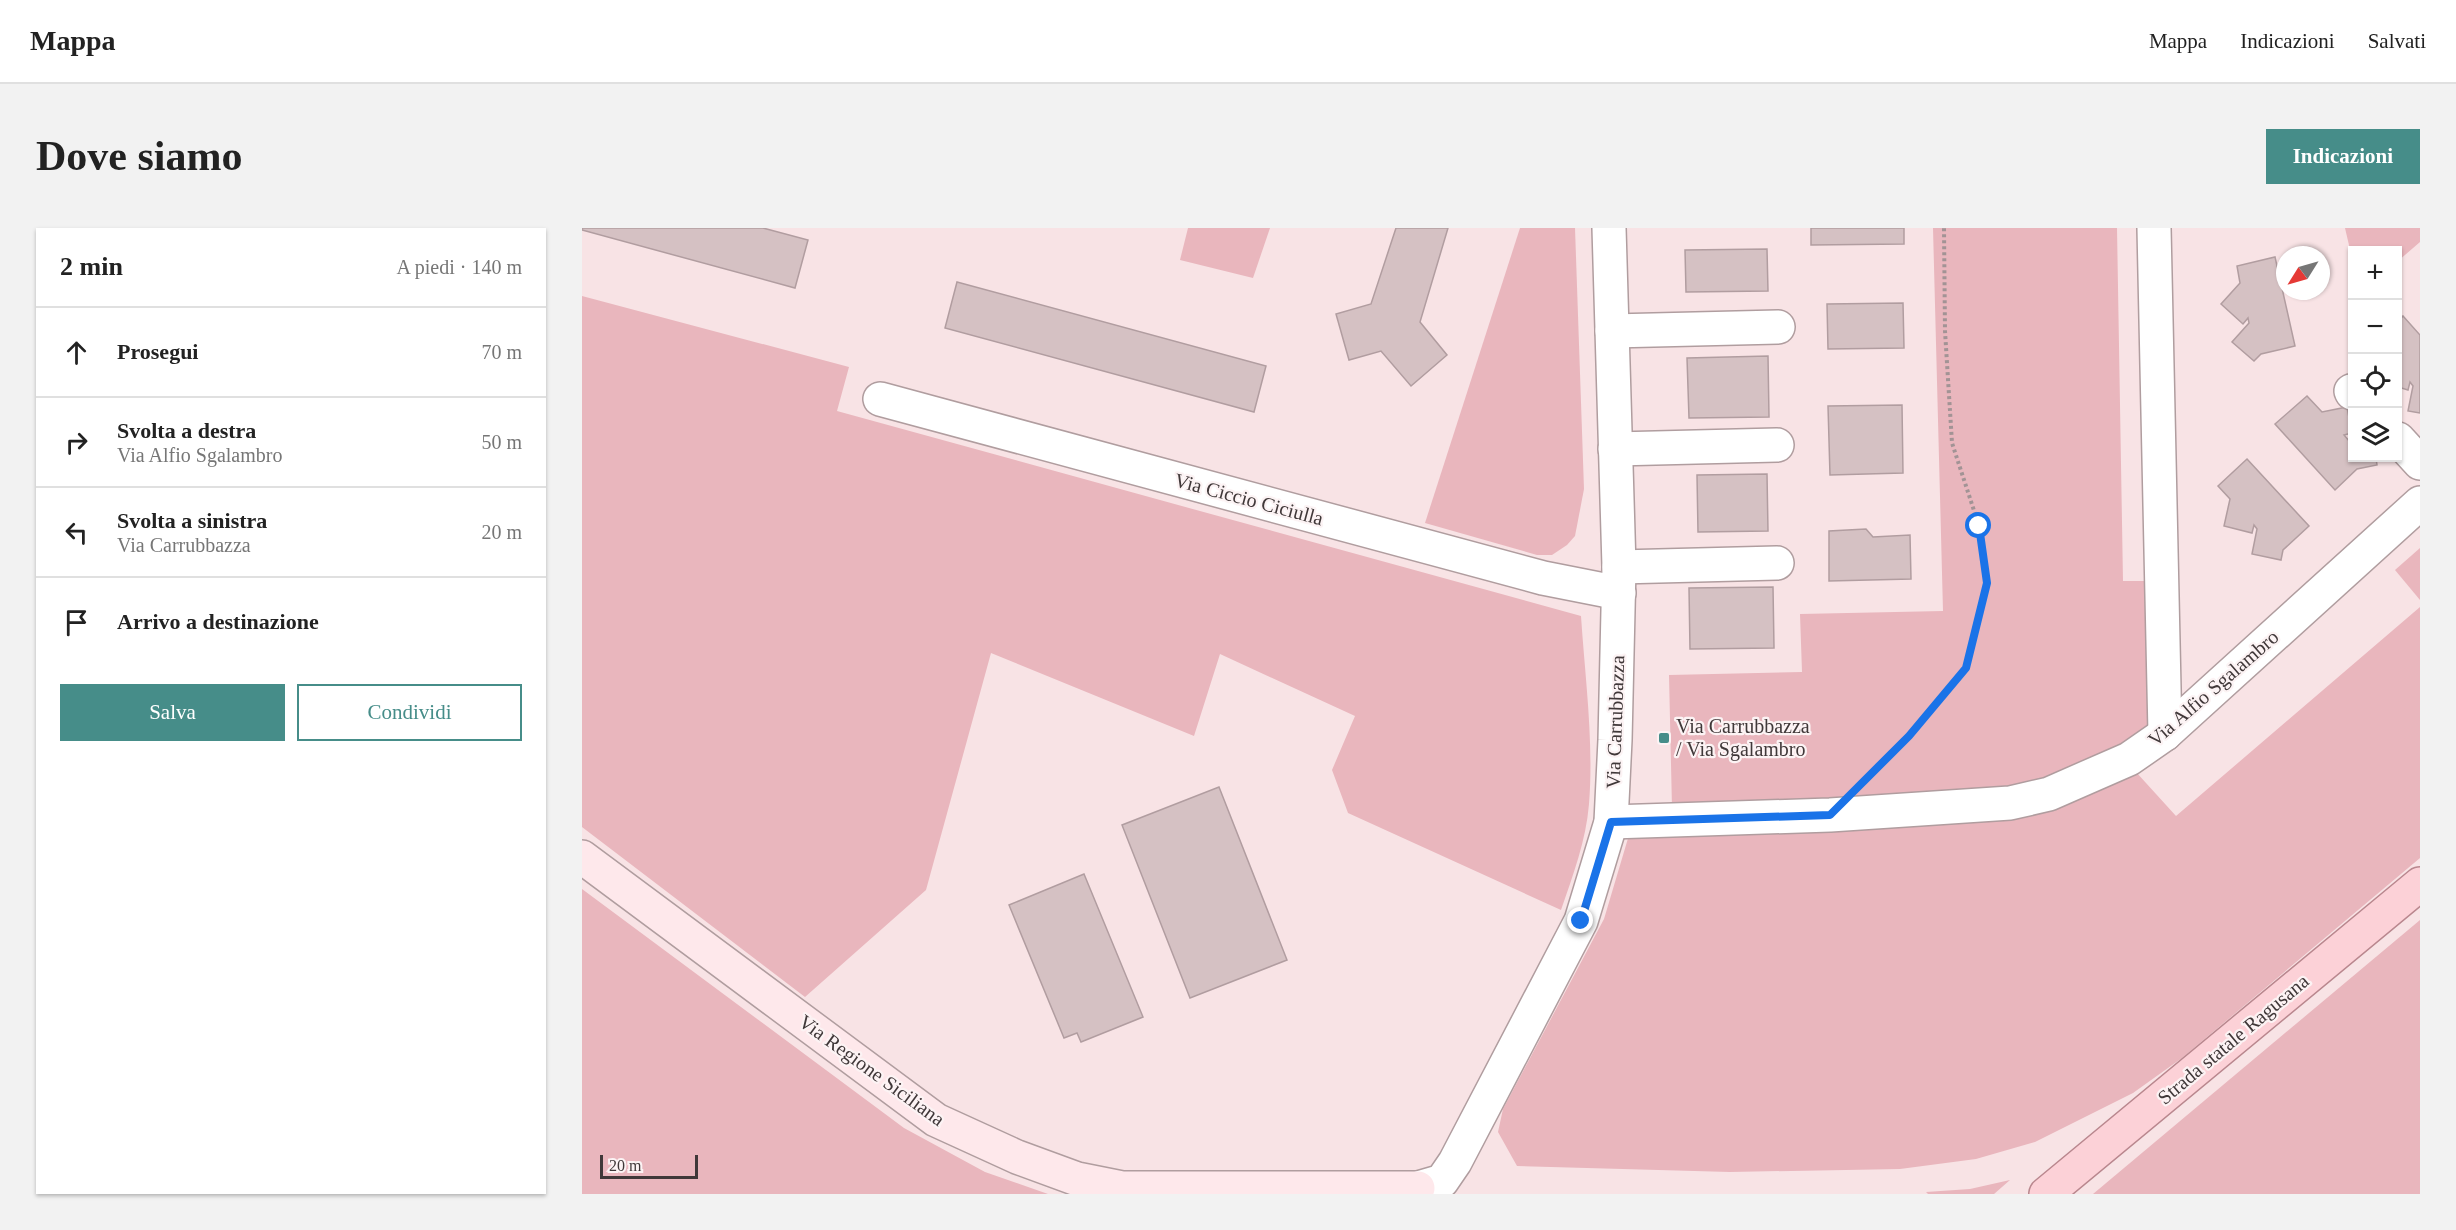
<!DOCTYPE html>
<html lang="it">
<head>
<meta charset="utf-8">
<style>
  body { margin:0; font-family:"Times New Roman",serif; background:#f2f2f2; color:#222 }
  .controls { position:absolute; right:18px; top:18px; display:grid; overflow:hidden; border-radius:0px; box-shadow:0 2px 4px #0004 }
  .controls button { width:54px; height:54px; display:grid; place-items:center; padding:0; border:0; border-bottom:2px solid #e0e0e0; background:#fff; color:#222; font:30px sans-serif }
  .compass { position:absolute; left:1694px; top:18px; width:54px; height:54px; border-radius:50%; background:#fff; box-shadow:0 2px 4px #0004; rotate:233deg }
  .scale { position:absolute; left:18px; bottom:15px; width:98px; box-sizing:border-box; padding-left:6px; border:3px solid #403839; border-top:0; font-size:16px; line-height:21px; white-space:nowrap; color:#403839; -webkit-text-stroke:4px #fcf3f4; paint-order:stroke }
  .stop { position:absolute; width:18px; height:18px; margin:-14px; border:4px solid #1a73e8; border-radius:50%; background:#fff }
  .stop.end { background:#1a73e8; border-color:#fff; box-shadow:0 2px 6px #0008 }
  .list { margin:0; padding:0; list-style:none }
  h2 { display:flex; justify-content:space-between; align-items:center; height:78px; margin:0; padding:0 24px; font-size:26px }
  h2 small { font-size:20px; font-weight:400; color:#767676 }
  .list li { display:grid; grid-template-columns:39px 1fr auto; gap:18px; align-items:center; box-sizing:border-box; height:90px; padding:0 24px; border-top:2px solid #e0e0e0 }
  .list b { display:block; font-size:22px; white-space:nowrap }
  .list p { margin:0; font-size:20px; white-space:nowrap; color:#767676 }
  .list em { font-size:20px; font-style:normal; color:#767676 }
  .actions { display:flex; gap:12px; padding:18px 24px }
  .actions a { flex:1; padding:14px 0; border:2px solid #468d89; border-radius:0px; text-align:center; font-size:21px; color:#468d89 }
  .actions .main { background:#468d89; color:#fff }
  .icon { flex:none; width:33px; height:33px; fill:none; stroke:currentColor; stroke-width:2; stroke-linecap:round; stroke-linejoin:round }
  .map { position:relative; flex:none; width:1838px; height:966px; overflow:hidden; border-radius:0px }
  header { display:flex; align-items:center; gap:36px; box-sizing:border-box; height:84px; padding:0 30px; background:#fff; border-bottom:2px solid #e0e0e0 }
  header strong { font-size:28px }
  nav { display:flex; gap:33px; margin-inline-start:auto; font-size:21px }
  .intro { display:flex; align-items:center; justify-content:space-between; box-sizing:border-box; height:144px; padding:0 36px }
  h1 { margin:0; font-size:42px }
  .button { padding:15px 27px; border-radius:0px; background:#468d89; color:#fff; font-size:21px; font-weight:700 }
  main { display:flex; gap:36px; padding:0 36px }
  aside { flex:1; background:#fff; border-radius:0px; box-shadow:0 2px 4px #0004 }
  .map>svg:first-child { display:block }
  .green { fill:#e9b6bd }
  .building { fill:#d5c1c3; stroke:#b19da0; stroke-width:1.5 }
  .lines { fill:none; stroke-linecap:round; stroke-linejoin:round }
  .minor-casing { stroke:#b09d9f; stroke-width:36 }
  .secondary-casing { stroke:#b09d9f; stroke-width:36 }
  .primary-casing { stroke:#b9878e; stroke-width:36 }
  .path { stroke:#a29395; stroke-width:4; stroke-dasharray:3 3; stroke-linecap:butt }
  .minor { stroke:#fff; stroke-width:33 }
  .secondary { stroke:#fee8eb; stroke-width:33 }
  .primary { stroke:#fcd1d7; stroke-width:33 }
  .route { stroke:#1a73e8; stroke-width:8 }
  .poi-dot { fill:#468d89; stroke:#fcf3f4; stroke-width:2 }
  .labels { text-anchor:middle; stroke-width:4.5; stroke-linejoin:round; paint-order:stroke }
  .street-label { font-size:20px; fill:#403839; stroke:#fcf3f4 }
  .poi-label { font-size:20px; fill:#403839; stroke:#fcf3f4; text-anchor:start }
</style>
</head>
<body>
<header>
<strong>Mappa</strong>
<nav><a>Mappa</a><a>Indicazioni</a><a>Salvati</a></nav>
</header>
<div class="intro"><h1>Dove siamo</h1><a class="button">Indicazioni</a></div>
<main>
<aside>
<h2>2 min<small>A piedi · 140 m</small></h2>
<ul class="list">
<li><svg class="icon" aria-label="ahead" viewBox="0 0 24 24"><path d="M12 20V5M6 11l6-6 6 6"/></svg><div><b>Prosegui</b></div><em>70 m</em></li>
<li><svg class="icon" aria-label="right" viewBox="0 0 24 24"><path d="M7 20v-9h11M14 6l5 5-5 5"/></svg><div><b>Svolta a destra</b><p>Via Alfio Sgalambro</p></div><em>50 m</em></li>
<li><svg class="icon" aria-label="left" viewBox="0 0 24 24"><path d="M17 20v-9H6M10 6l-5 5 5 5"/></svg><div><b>Svolta a sinistra</b><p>Via Carrubbazza</p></div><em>20 m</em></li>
<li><svg class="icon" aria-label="arrive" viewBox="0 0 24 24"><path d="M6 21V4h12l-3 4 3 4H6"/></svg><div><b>Arrivo a destinazione</b></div></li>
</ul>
<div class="actions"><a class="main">Salva</a><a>Condividi</a></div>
</aside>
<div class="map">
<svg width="1838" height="966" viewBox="0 0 1838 966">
  <rect width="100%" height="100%" fill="#f8e3e5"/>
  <g class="green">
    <polygon points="606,0 688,0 671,50 598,32"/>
    <polygon points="938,0 993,0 1002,261 993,308 985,317 970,327 955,327 843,295"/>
    <polygon points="1351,0 1535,0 1541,353 1564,353 1569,495 1548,512 1431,564 1090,580 1087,447 1220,444 1218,386 1361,383"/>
    <polygon points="1763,0 1838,0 1838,14 1816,33 1816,22 1770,22 1770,30"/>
    <path d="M0,68L267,139L255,183L999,388C1003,449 1012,514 1007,576C1004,613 991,647 979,682L766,585L750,542L773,488L638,426L612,508L409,425L344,662L223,769L0,599Z"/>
    <polygon points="1838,320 1838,372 1813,342"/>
    <polygon points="1838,379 1838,630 1600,830 1551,865 1453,914 1394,931 1318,941 1148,944 935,938 916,904 921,881 1022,691 1047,607 1554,544 1594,588"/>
    <polygon points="0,661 322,900 403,944 466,966 0,966"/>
    <polygon points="1838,692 1838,966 1511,966"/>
    <polygon points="1428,952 1412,966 1346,966 1344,964 1388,961"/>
  </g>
  <g class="building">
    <polygon points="0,0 181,0 226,12 213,60 0,2"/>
    <polygon points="814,0 866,0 838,94 865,127 829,158 799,123 767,132 754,86 789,76"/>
    <polygon points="1229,0 1322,0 1322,16 1229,17"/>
    <polygon points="1185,21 1186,63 1104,64 1103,22"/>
    <polygon points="1693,29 1713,118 1679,126 1672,133 1650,114 1667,95 1666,90 1661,96 1639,76 1658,55 1655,38"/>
    <polygon points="375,54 684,138 672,184 363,100"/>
    <polygon points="1321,75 1322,120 1246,121 1245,76"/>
    <polygon points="1821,88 1838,107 1838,185 1826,183 1831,158 1828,154 1826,162 1816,159 1816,94"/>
    <polygon points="1186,128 1187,189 1107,190 1105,130"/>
    <polygon points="1725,168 1740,184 1765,179 1770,205 1762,207 1768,214 1770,214 1770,230 1794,230 1795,237 1775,241 1753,262 1693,196"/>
    <polygon points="1320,177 1321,245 1248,247 1246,178"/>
    <polygon points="1665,231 1727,298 1701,322 1699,332 1670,326 1675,301 1672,297 1670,305 1642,298 1648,271 1636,258"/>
    <polygon points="1185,246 1186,303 1116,304 1115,247"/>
    <polygon points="1284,301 1291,309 1328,307 1329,351 1247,353 1247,303"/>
    <polygon points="1191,359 1192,420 1108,421 1107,360"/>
    <polygon points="637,559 705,732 608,770 540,597"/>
    <polygon points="502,646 561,789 499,814 495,805 482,810 427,677"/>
  </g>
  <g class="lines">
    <g class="minor-casing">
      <g id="minor">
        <polyline points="1572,0 1583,506"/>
        <polyline points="1030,103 1196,99"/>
        <polyline points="1769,163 1770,165"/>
        <polyline points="298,171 961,350 1037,365"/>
        <polyline points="1816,211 1838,235"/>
        <polyline points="1033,221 1195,217"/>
        <polyline points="1037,339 1195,335"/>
        <polyline points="1029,594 1248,587 1428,575 1467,566 1547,531 1583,506 1838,275"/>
        <polyline points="836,960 860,953 873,934 999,693 1029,594 1033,512 1037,339 1027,0"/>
      </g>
    </g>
    <g class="secondary-casing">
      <polyline id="secondary" points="0,629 354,892 435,929 495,951 540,960 836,960 834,966"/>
    </g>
    <g class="primary-casing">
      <polyline id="primary" points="1464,966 1838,656"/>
    </g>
    <polyline class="path" points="1284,551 1327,508 1384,440 1405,355 1397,298 1370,215 1363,103 1362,0"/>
    <use href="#minor" class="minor"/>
    <use href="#secondary" class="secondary"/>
    <use href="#primary" class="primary"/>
  </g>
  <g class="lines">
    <polyline class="route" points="999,693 1029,594 1248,587 1327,508 1384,440 1405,355 1397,298"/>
  </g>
  <rect class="poi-dot" x="1076" y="504" width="12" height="12" rx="3"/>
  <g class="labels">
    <g class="street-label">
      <text transform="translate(667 271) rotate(15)" y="7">Via Ciccio Ciciulla</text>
      <text transform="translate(1631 460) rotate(-41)" y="7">Via Alfio Sgalambro</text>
      <text transform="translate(1033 494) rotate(-88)" y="7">Via Carrubbazza</text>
      <text transform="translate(1651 811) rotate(-40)" y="7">Strada statale Ragusana</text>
      <text transform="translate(290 842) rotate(36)" y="7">Via Regione Siciliana</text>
    </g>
    <g class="poi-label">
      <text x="1094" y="505">Via Carrubbazza<tspan x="1094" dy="23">/ Via Sgalambro</tspan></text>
    </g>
  </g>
</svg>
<div class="controls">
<button>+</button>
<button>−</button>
<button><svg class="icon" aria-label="locate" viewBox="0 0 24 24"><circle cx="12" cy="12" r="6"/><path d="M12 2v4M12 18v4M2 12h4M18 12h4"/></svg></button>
<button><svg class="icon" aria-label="layers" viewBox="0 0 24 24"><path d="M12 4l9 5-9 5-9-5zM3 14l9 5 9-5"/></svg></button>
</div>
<svg class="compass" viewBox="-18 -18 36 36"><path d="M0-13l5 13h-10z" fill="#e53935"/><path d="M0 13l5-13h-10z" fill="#767676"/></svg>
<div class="scale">20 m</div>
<div class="stop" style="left:1397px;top:298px"></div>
<div class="stop end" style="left:999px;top:693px"></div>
</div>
</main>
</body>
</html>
